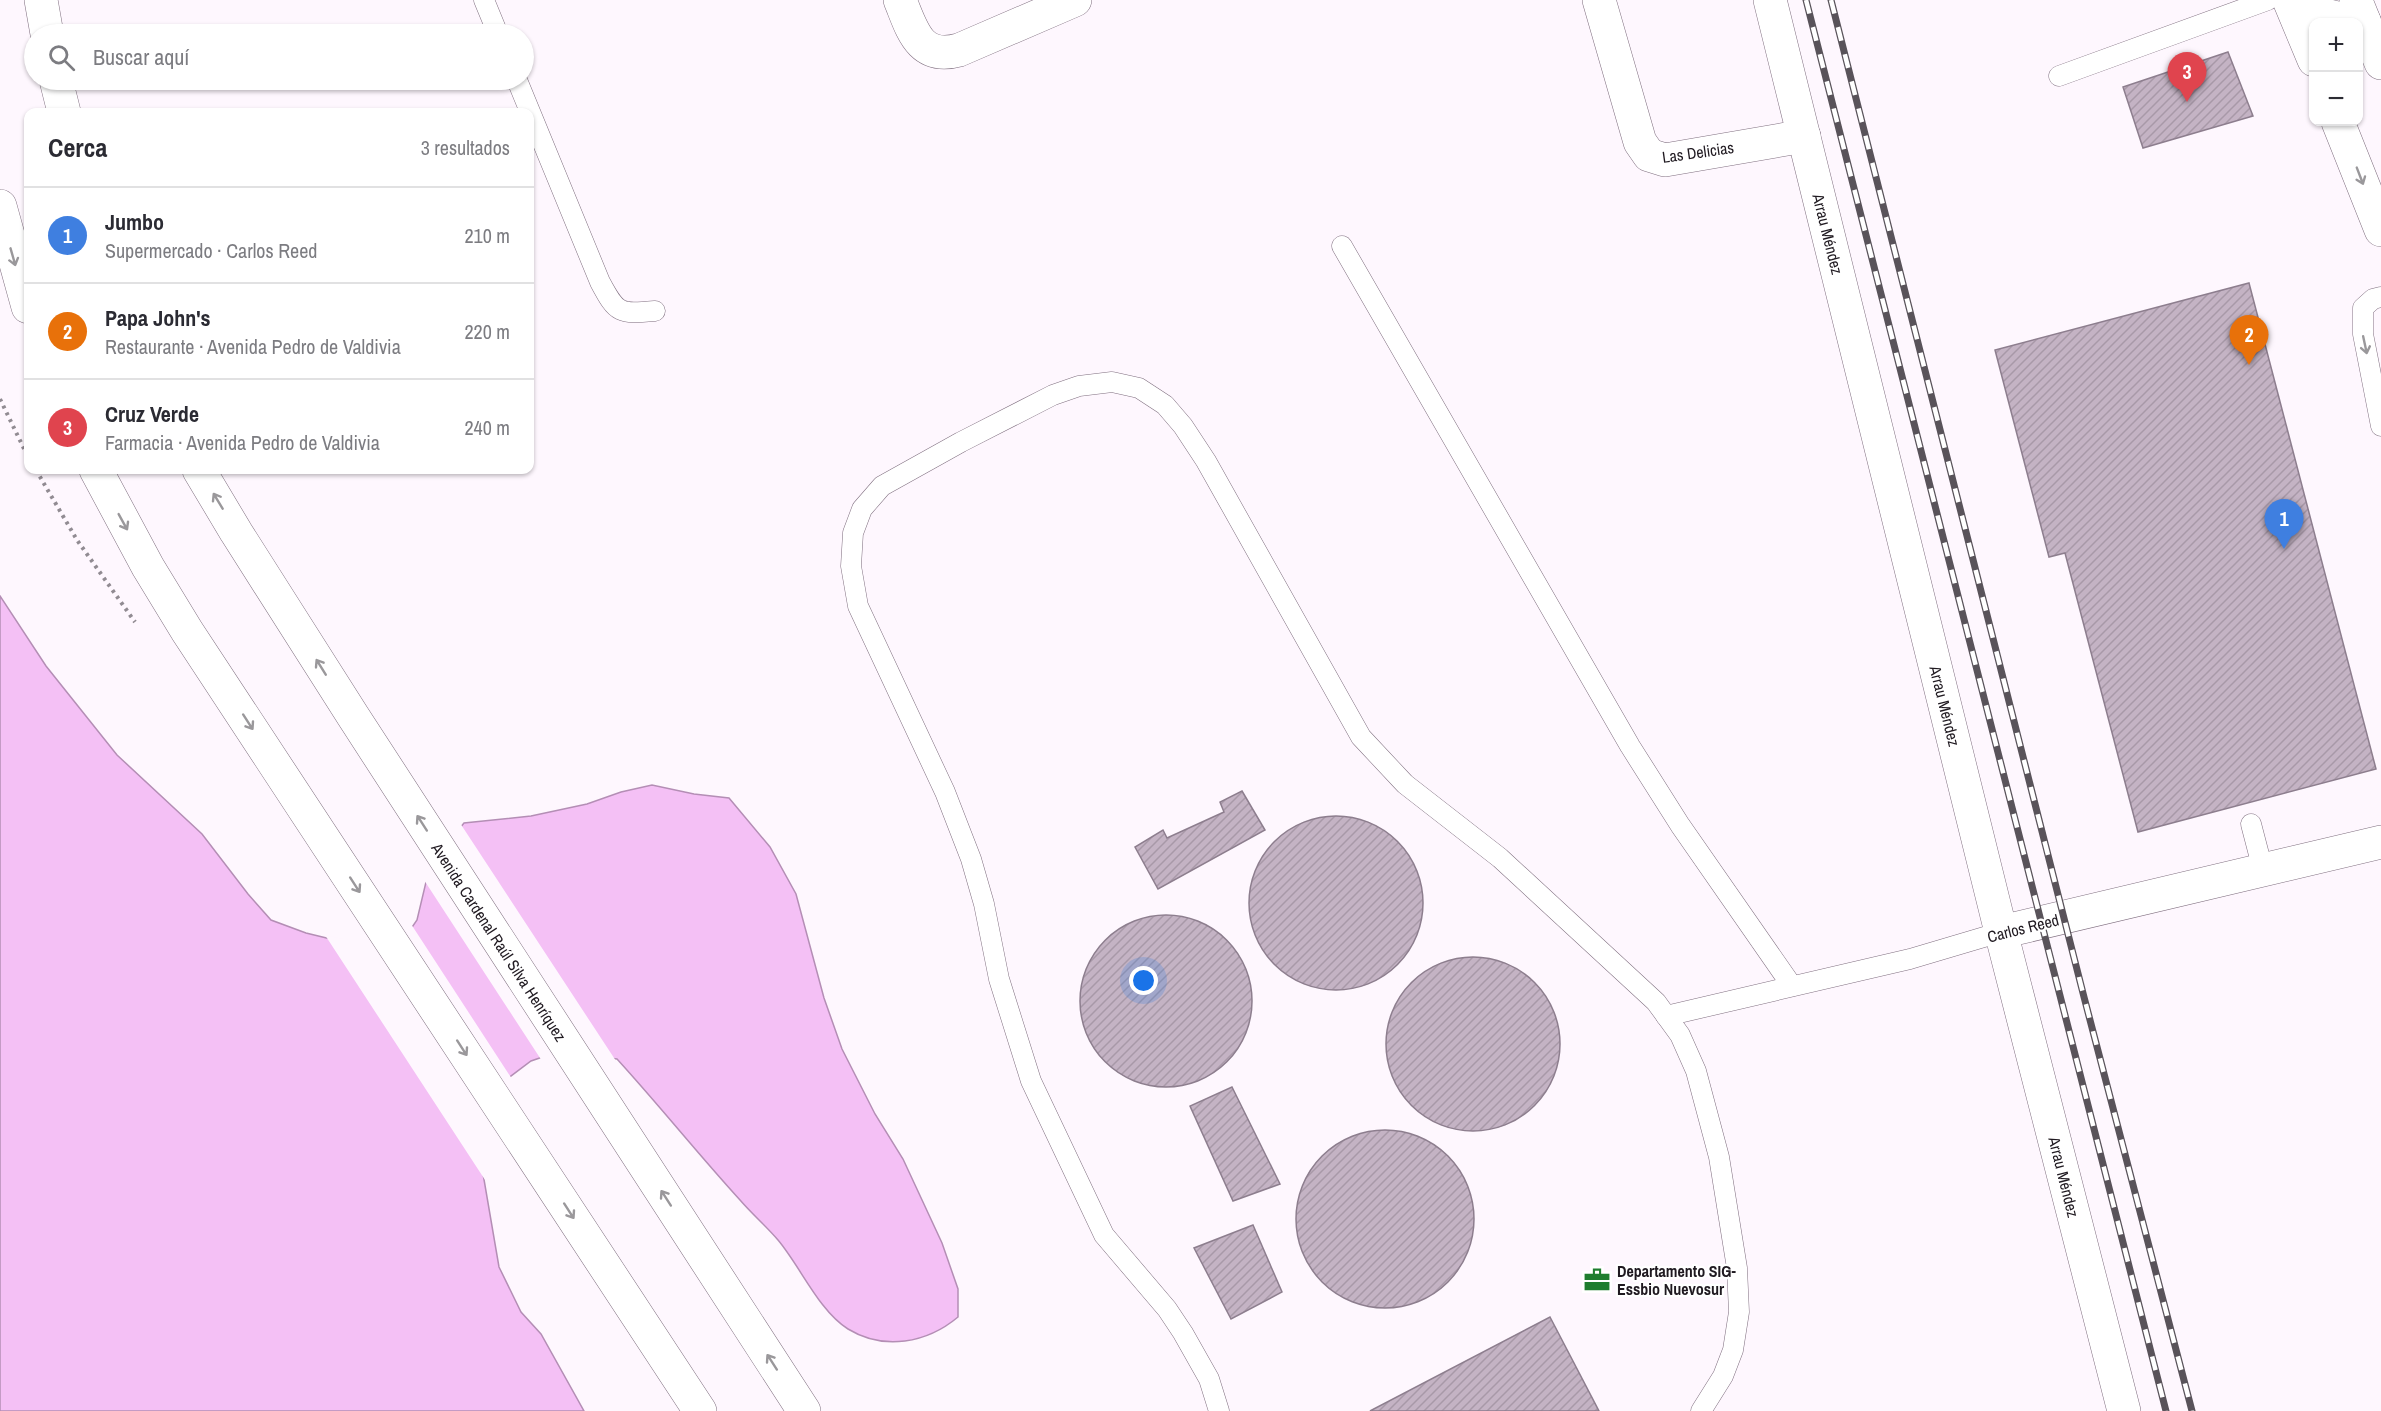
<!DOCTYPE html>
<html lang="es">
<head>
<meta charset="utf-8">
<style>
  body { margin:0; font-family:"Archivo Narrow",sans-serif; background:#f2f2f3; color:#2b2b33 }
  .controls { position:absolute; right:18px; top:18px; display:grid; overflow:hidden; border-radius:12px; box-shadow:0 2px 4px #0004 }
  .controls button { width:54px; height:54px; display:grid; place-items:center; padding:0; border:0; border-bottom:2px solid #e1e1e2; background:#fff; color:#2b2b33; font:30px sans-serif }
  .you { position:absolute; left:1144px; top:981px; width:21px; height:21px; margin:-15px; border:4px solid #fff; border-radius:50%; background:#1a73e8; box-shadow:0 0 0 9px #1a73e833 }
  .badge { display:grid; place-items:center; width:39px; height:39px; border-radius:50%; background:#db2777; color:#fff; font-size:20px; font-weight:700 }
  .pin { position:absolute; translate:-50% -50px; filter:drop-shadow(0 2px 3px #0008) }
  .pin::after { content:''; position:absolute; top:32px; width:21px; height:18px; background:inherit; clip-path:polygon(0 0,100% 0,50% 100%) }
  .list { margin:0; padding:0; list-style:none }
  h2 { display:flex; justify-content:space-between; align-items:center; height:78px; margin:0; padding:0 24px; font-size:26px }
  h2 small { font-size:20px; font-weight:400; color:#7c7c81 }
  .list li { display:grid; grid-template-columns:39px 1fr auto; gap:18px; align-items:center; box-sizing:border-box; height:96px; padding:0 24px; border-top:2px solid #e1e1e2 }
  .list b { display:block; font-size:22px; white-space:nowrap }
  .list p { margin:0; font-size:20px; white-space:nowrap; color:#7c7c81 }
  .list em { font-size:20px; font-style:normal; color:#7c7c81 }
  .icon { flex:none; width:33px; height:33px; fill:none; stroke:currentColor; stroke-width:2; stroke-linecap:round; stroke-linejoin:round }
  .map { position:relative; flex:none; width:2381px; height:1411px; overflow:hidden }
  .search { position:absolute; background:#fff; box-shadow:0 2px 4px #0004; left:24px; top:24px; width:510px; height:66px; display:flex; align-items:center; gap:15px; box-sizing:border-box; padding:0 21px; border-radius:33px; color:#7c7c81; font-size:22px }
  .panel { position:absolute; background:#fff; box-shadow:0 2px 4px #0004; left:24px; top:108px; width:510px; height:366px; border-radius:12px }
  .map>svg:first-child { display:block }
  .water { fill:#f4c0f5; stroke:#b48eb5; stroke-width:1.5 }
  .pier { fill:#fef7fe }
  .building { fill:url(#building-hatch); stroke:#8d7e8e; stroke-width:1.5 }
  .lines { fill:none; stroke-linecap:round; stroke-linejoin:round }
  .service-casing { stroke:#807080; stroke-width:21 }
  .minor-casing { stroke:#807080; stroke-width:34 }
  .primary-casing { stroke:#807080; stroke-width:34 }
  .path { stroke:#918b92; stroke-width:4; stroke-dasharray:3 4.5; stroke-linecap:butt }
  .service { stroke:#fff; stroke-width:20 }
  .minor { stroke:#fff; stroke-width:33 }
  .primary { stroke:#fff; stroke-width:33 }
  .rail-casing { stroke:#59535a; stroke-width:7 }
  .rail { stroke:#fff; stroke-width:4.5; stroke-dasharray:14; stroke-linecap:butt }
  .oneway { stroke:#9a989b }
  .labels { text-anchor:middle; stroke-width:4.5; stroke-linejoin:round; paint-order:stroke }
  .street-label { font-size:16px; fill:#1f1920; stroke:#fff }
  .poi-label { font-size:16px; font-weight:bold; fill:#1f1920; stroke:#fff; text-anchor:start }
</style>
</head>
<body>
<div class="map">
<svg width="2381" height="1411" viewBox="0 0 2381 1411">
  <defs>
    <pattern id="building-hatch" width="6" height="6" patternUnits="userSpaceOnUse" patternTransform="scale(1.5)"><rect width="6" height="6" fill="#c4b3c4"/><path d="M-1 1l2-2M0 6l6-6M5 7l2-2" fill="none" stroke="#a899a8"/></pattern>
  </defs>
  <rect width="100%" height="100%" fill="#fef7fe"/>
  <path class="water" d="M0,596L46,666L117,755L202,834L248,894L271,920L306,933L343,942L404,939L417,920L426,882L445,847L464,823L531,816L587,804L621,792L652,785L694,794L729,798L770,847L796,894L824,998L842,1049L875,1114L903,1159L942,1243L958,1289V1317C927,1343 884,1351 848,1329C819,1311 800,1266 778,1240C766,1226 752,1214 740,1200C698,1154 659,1105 617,1059L557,1052L531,1061L491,1091L475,1127L499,1267L521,1312L541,1334L584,1411H0Z"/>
  <g class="pier">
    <polygon points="460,823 618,1064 615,1062 557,1055 542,1061 424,880 442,846"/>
    <polygon points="411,924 512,1079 493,1093 478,1127 489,1186 325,935 343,939 383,940 402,936"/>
  </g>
  <g class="building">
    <polygon points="2228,52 2253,116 2143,148 2123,87"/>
    <polygon points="2249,283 2376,769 2138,832 2065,553 2049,557 1995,350"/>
    <polygon points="1242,791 1265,830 1158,889 1135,847 1163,830 1167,838 1224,812 1220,802"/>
    <circle cx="1336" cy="903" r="87"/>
    <circle cx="1166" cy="1001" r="86"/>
    <circle cx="1473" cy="1044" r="87"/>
    <polygon points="1232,1087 1280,1184 1233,1201 1190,1106"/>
    <circle cx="1385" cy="1219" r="89"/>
    <polygon points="1253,1225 1282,1292 1231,1319 1194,1248"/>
    <polygon points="1550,1317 1599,1411 1370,1411"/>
  </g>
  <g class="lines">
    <g class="service-casing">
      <g id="service">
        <polyline points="484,0 498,34"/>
        <polyline points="2059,76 2268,0"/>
        <path d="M517,80L600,282C617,314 619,314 655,311"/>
        <polyline points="1342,246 1630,746 1680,825 1792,986"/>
        <polyline points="2381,297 2373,299 2363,308 2363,334 2381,426"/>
        <polyline points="2251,824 2263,870"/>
        <polyline points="1666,1016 1910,959 2001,932"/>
        <polyline points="1219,1411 1209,1379 1183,1333 1167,1309 1104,1235 1031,1081 999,979 984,904 971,859 945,792 858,606 851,566 853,533 862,509 882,486 961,442 1053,395 1079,386 1112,382 1139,388 1165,405 1183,426 1206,461 1361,737 1405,784 1500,858 1656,1002 1680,1035 1696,1071 1719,1157 1737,1268 1739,1312 1733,1350 1723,1376 1701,1411"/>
      </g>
    </g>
    <g class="minor-casing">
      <g id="minor">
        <path d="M900,0C912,29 919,61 959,50L1075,0"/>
        <polyline points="1599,0 1640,142 1649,155 1665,160 1804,136"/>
        <polyline points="1770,0 2001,932 2124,1411"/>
        <polyline points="2001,932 2381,842"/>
      </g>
    </g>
    <g class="primary-casing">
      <g id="primary">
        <polyline points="41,0 47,34"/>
        <polyline points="2289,0 2314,60"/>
        <path d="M2295,0C2315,15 2340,20 2364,21"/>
        <polyline points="2356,1 2381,63"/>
        <polyline points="56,80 64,112"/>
        <polyline points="2338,122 2381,230"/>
        <polyline points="0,206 28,307"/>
        <polyline points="96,470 148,567 187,631 700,1411"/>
        <polyline points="199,470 236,532 353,716 804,1411"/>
      </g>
    </g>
    <g class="path">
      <polyline points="0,399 28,457"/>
      <polyline points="36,470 77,540 135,622"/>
    </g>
    <use href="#service" class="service"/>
    <use href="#minor" class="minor"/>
    <use href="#primary" class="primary"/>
    <g class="rail-casing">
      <g id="rail">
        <polyline points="1806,0 2166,1411"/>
        <polyline points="1831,0 2084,997 2192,1411"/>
      </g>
    </g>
    <use href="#rail" class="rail"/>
  </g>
  <defs><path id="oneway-shaft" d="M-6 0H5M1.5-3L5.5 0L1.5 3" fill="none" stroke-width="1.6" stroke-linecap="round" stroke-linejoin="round" transform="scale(1.5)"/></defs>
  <g class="oneway">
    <use href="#oneway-shaft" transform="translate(2360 176) rotate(69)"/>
    <use href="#oneway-shaft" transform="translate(13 257) rotate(74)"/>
    <use href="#oneway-shaft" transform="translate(2365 345) rotate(78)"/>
    <use href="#oneway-shaft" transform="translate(218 501) rotate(-121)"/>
    <use href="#oneway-shaft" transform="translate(123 522) rotate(61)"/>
    <use href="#oneway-shaft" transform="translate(321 667) rotate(-122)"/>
    <use href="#oneway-shaft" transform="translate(248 722) rotate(57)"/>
    <use href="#oneway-shaft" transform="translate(422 823) rotate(-123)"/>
    <use href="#oneway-shaft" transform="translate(355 885) rotate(57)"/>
    <use href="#oneway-shaft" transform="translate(462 1048) rotate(57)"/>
    <use href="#oneway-shaft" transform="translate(666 1198) rotate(-123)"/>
    <use href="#oneway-shaft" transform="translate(569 1211) rotate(57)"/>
    <use href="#oneway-shaft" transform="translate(772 1362) rotate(-123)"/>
  </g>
  <defs>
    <g id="office-bare" transform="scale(2.07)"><path d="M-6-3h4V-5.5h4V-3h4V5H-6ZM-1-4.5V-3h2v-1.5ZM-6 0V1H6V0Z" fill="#1e7d2e" stroke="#fff" stroke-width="2.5" paint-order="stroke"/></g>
  </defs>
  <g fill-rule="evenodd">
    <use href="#office-bare" x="1597" y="1280"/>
  </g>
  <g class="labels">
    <g class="street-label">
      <text transform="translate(1698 152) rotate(-8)" y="6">Las Delicias</text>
      <text transform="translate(1828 234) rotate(76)" y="6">Arrau Méndez</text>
      <text transform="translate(1945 706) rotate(76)" y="6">Arrau Méndez</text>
      <text transform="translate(2023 928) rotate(-14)" y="6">Carlos Reed</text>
      <text transform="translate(499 942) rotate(57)" y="6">Avenida Cardenal Raúl Silva Henríquez</text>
      <text transform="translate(2064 1177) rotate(76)" y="6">Arrau Méndez</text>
    </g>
    <g class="poi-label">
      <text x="1617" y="1277">Departamento SIG-<tspan x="1617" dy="18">Essbio Nuevosur</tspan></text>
    </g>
  </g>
</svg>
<div class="controls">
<button>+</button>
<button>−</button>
</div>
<div class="you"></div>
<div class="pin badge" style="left:2284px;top:549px;background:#3f7fe0">1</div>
<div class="pin badge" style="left:2249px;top:365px;background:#e8710a">2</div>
<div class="pin badge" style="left:2187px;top:102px;background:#e0444e">3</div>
<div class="search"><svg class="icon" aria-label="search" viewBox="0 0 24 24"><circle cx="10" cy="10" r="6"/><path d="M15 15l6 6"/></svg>Buscar aquí</div>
<section class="panel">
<h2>Cerca<small>3 resultados</small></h2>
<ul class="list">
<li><span class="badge" style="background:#3f7fe0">1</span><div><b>Jumbo</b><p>Supermercado · Carlos Reed</p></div><em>210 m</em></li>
<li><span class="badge" style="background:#e8710a">2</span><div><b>Papa John's</b><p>Restaurante · Avenida Pedro de Valdivia</p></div><em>220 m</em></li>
<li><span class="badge" style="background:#e0444e">3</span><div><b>Cruz Verde</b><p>Farmacia · Avenida Pedro de Valdivia</p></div><em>240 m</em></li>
</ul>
</section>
</div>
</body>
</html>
